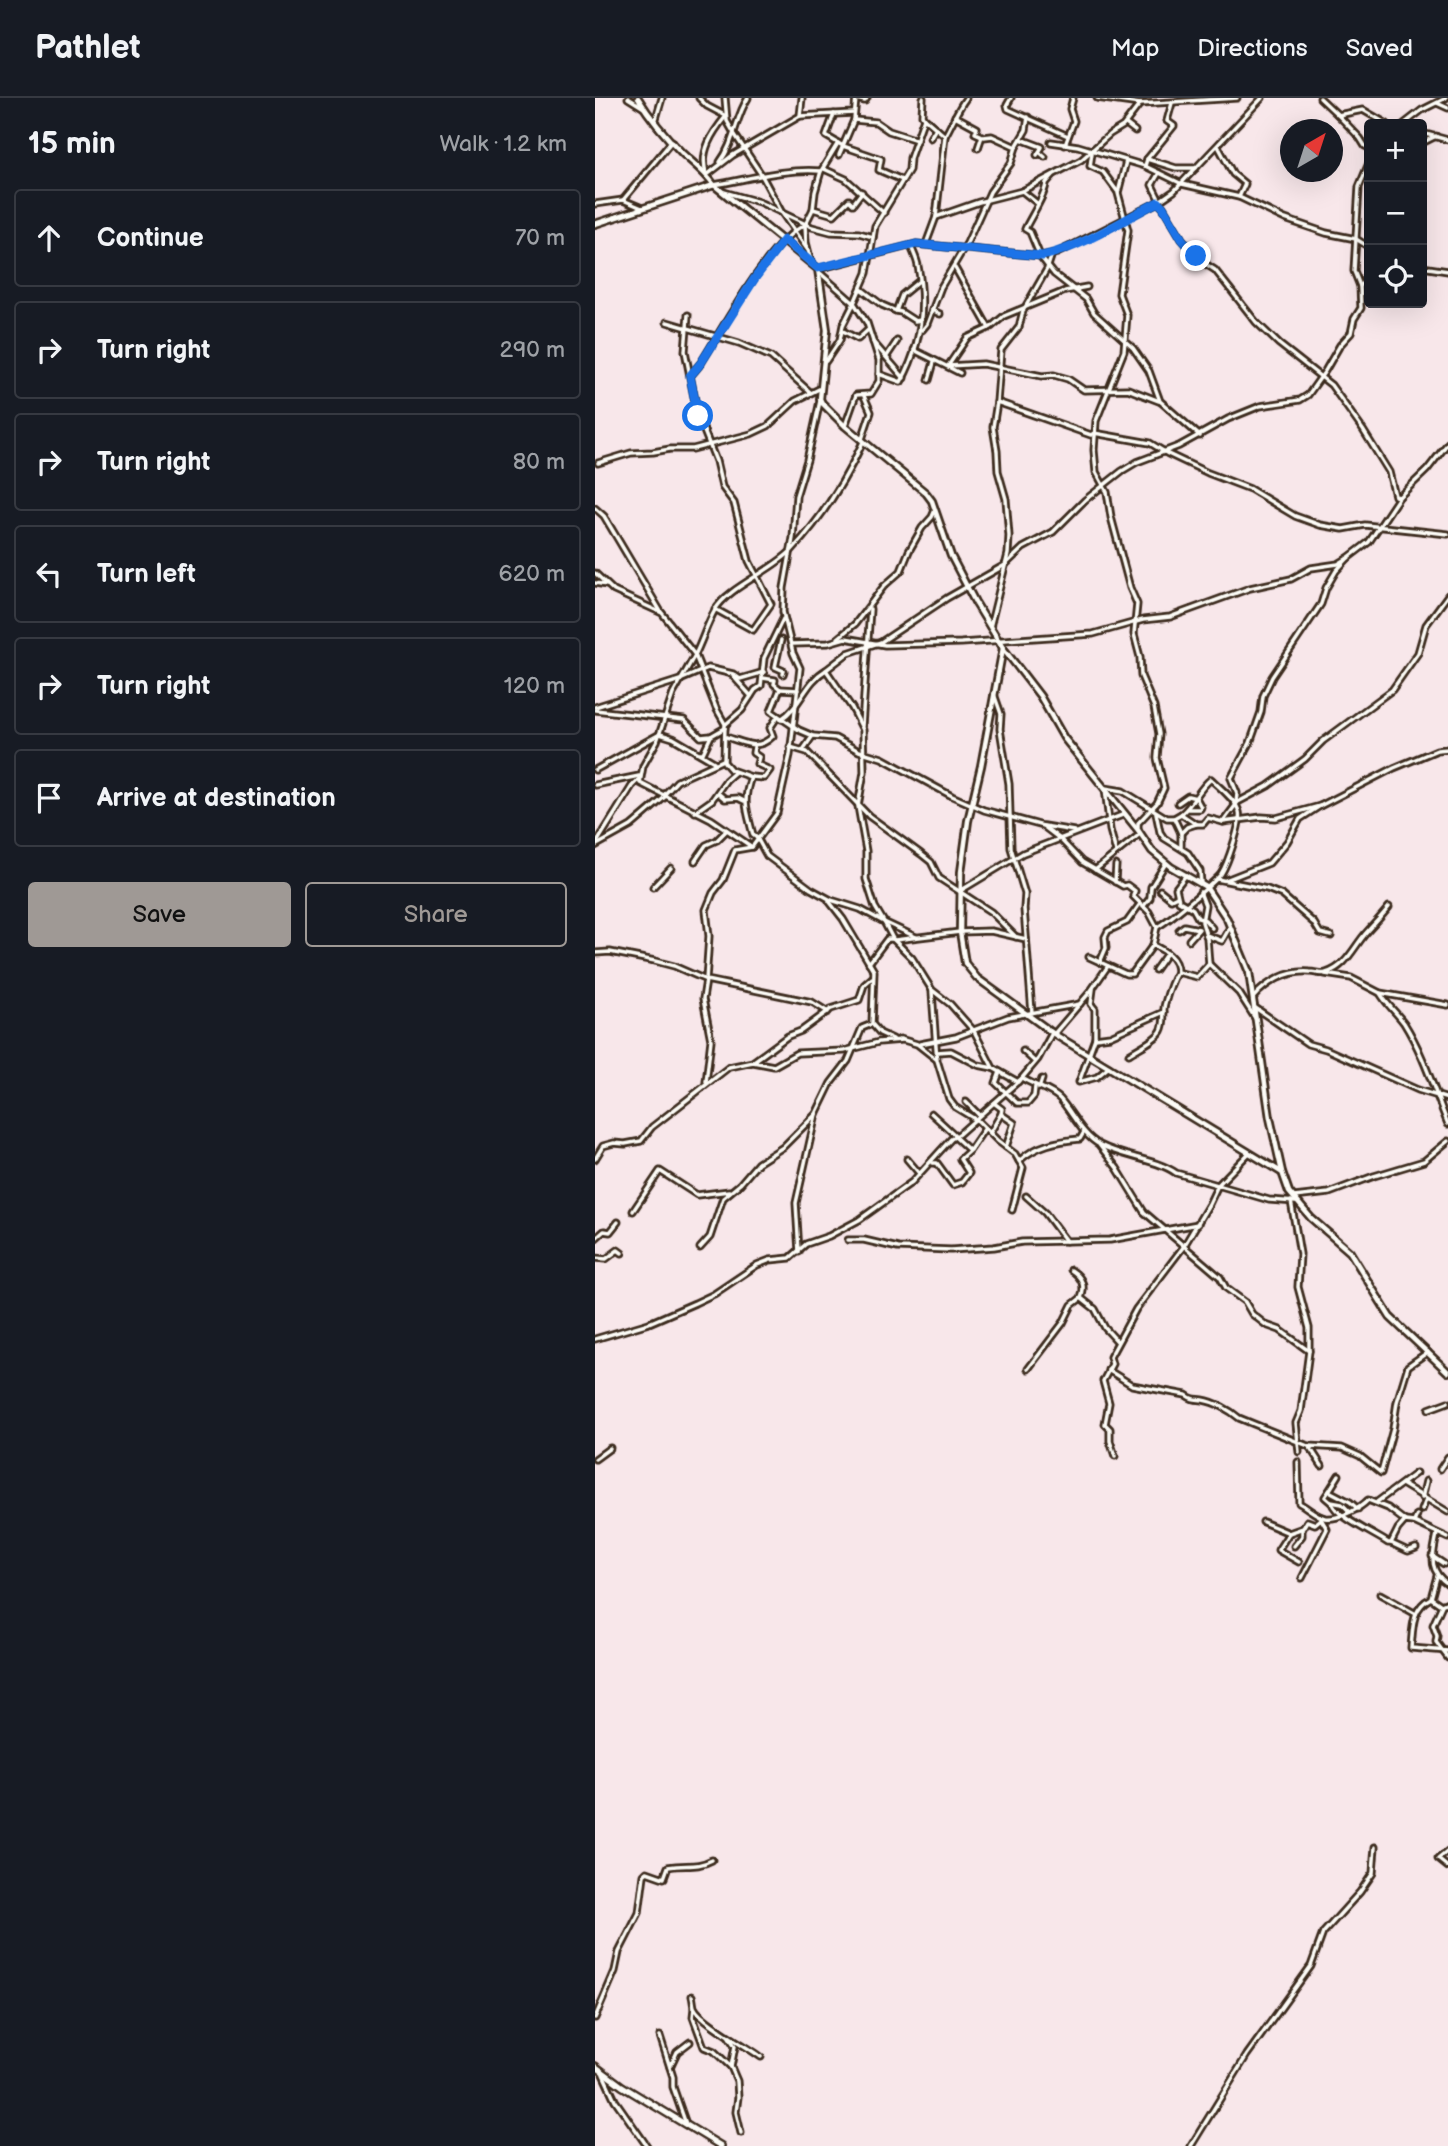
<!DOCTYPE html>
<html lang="en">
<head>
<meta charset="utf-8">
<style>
  body { margin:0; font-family:"Balsamiq Sans",sans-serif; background:#242831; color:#f1f3f6 }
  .controls { position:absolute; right:21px; top:21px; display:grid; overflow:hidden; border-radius:7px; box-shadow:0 7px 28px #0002 }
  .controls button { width:63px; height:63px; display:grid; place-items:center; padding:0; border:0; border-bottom:2px solid #363941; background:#171b24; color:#f1f3f6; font:35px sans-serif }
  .compass { position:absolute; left:685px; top:21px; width:63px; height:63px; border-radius:50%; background:#171b24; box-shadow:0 7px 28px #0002; rotate:39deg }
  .stop { position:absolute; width:21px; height:21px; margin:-16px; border:5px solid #1a73e8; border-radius:50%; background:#fff }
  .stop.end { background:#1a73e8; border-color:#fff; box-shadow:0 2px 7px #0008 }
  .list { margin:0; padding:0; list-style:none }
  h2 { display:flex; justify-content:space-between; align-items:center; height:91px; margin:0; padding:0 28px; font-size:30px }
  h2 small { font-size:23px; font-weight:400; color:#9ea1a6 }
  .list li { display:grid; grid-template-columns:46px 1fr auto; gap:21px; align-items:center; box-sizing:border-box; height:98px; margin:0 14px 14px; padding:0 14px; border:2px solid #363941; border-radius:7px }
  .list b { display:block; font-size:26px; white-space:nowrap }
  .list em { font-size:23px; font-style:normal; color:#9ea1a6 }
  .actions { display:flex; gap:14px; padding:21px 28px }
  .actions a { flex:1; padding:16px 0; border:2px solid #9f9995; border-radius:7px; text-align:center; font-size:24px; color:#9f9995 }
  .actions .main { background:#9f9995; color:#111 }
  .icon { flex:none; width:38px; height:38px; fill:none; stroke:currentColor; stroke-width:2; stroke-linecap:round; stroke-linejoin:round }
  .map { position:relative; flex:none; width:853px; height:2048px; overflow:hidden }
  header { display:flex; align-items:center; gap:42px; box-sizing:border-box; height:98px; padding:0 35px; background:#171b24; border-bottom:2px solid #363941 }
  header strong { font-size:33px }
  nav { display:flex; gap:38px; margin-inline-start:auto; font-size:24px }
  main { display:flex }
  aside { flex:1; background:#171b24 }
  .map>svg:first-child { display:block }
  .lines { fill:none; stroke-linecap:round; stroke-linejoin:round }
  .minor-casing { stroke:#3b2a1e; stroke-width:9 }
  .tertiary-casing { stroke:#3b2a1e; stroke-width:10 }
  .secondary-casing { stroke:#3b2a1e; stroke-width:10 }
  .minor { stroke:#fdfcf7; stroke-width:3.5 }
  .tertiary { stroke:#fdfcf7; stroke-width:4.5 }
  .secondary { stroke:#fdfcf7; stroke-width:5 }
  .route { stroke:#1a73e8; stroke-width:9 }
</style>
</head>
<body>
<header>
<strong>Pathlet</strong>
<nav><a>Map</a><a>Directions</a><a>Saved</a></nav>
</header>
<main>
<aside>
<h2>15 min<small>Walk · 1.2 km</small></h2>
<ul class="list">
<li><svg class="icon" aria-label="ahead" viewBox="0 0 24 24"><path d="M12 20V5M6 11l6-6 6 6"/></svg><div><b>Continue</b></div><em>70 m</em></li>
<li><svg class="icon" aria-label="right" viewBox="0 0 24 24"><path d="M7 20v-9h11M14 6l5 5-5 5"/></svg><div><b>Turn right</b></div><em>290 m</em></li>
<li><svg class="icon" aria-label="right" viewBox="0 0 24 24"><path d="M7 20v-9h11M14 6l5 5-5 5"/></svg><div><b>Turn right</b></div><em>80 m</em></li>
<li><svg class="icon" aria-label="left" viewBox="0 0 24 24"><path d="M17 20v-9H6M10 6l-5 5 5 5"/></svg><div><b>Turn left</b></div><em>620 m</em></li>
<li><svg class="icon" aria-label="right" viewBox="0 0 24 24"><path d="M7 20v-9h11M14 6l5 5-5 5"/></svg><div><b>Turn right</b></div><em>120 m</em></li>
<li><svg class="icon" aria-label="arrive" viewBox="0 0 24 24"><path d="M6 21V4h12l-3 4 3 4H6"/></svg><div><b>Arrive at destination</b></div></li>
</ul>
<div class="actions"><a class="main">Save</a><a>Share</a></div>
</aside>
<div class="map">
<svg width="853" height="2048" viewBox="0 0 853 2048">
  <rect width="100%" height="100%" fill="#f8e7ea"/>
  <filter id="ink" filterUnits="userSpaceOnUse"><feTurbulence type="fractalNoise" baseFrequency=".0143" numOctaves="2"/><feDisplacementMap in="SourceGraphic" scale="14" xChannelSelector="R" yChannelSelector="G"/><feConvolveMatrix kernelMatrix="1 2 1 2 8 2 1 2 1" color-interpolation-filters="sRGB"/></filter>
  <g filter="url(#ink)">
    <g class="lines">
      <g class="minor-casing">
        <g id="minor">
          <polyline points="33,0 49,10"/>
          <polyline points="104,0 112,8 131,18"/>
          <polyline points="130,0 132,23 140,37 166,76 187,115 212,151"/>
          <polyline points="416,0 412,7 413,11 473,38"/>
          <polyline points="502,0 545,6 642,0"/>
          <polyline points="725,0 743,17 768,12 792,26"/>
          <polyline points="261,1 270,3 272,0"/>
          <polyline points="842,5 853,10"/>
          <polyline points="239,16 231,38 248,48 286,61 284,72 307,82"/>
          <polyline points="743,17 765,40 770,48 774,50"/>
          <path d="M131,18C118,34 103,55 112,77L138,57L205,18L259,15"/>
          <polyline points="205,18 207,0"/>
          <polyline points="360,18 382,30 380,35 389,39 397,38 421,49"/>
          <polyline points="329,20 350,38 341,119 331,146"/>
          <polyline points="259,22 281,24 294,33 322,42"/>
          <polyline points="60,24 67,0"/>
          <polyline points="531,26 540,33"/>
          <polyline points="809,26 827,12 851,0"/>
          <polyline points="827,35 853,42"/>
          <path d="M350,38C358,24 362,12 371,0"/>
          <polyline points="335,40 341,30"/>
          <polyline points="426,41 447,49 442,57"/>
          <polyline points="456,44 483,48 550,68 587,86 644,99 690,121 731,135 761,141 774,149"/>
          <polyline points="827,45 841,38"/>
          <polyline points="470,47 479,23 475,11 478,0"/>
          <polyline points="623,48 638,76 650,86 644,99"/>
          <polyline points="383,50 387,38"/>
          <polyline points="444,54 450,59"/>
          <polyline points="497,55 495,68 508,74 522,93"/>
          <polyline points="244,57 259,22 261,0"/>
          <polyline points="552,61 581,70 601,70"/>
          <polyline points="531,63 523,95 533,132 524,196 532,217 529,253 501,323 499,352 501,374 512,394 516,419 535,490 542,506 539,536 545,559 546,578 559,609 564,636 562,660 569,690 562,705 543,725 543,732"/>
          <path d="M125,64C140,44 140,20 153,0"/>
          <polyline points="550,68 552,61 579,28 572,23 577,5"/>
          <polyline points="229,71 251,81 289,115"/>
          <polyline points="564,75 557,87 565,103"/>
          <path d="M458,77L451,85C451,96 435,120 430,131L435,134L445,158L459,176L491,201L499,215L538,250L554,273L565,303L605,338"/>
          <path d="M119,87C154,81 190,70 226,73"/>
          <polyline points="427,93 442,105"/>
          <polyline points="129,94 164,104 217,129 236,134 264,135 278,139"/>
          <polyline points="28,102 77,43"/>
          <polyline points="563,104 568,109 587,141 609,165 620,172 661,224 684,246 736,287 768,332 794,374 800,398 804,399"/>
          <polyline points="0,106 28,102 47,110"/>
          <polyline points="218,111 239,117 254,102 258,106 267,94"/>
          <polyline points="341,119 384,104 427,93 486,62 515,36 528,28 545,6"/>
          <polyline points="216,164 211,144 210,127 218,111 220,94 226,73 243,45"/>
          <polyline points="827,169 853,173"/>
          <polyline points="360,170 394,230"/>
          <polyline points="223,171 321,146 447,158 462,155 563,104 579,93 667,0"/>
          <polyline points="224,174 259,205 248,227 245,242 231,263"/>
          <polyline points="765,188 774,181"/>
          <polyline points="266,191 287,207 301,213 307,197 324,183"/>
          <polyline points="337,212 345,216"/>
          <polyline points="301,213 306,214 320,223 326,222"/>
          <polyline points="93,217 90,253 103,318 121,363 127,389 139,405 154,463 176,506 158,532 120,511"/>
          <polyline points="72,224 144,245 176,259 215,294"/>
          <polyline points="327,232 332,226 346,189 372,145 395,94 416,65 421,49 431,32 433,19"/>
          <polyline points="248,233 263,241 273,232"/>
          <polyline points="278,244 309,280"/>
          <polyline points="319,252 365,275"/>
          <polyline points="292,258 302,243"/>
          <polyline points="353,268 388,266 447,278 459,277 473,281 489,292 533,291 564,303"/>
          <polyline points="353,268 372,240 396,229 409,218 470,193 492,189"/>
          <path d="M284,276L306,284C326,248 331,209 323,168C322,161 318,154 316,148"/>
          <path d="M96,277L106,265C128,230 175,142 210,127"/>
          <polyline points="334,282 339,264"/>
          <polyline points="225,303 212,362 201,398 198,440 189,490 188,514 198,555 205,570 195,657 182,715 157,749 140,752 128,782 118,795 111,812 114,838 111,882 217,904 233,914"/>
          <polyline points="402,304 496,337 499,335 555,345 573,356 613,375 655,391 700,418 725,427 748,431 770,427 853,436"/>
          <polyline points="250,328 261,297 276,296 284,283 284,262 272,225 259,205 272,175 280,128 314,72 315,60 329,20 327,17 328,0"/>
          <polyline points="267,341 276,314 269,298"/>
          <polyline points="3,365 36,355 58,354 75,351 98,351 156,336 173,328 200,303 226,290"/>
          <polyline points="0,410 9,418 66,514"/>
          <path d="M0,475L19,493L67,515L100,557C107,543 112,526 120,512C132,490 177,473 197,452C226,421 250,383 268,344"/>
          <polyline points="0,485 12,487"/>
          <polyline points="395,529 413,456 414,438 411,401 403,373 402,353 398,329 402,304 406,252 424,229 428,213 452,171 457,156"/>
          <polyline points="243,540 260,526 289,488 306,473 314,453 327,430 337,419 340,412"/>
          <polyline points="186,542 180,569 189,573 188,576"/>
          <polyline points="197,546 233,545 250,540 290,547 366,545 498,536 548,522 575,519 655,490 696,481 716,470 743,466 753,460"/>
          <polyline points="138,578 156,598"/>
          <polyline points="168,580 180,582 179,586 185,591 176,613 204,632 218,638 240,640 264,653 287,660 357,698 389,712 448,728 465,741 487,764 528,788 532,787 540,793 538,798 554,814 562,829 558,847 537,876 531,876 494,859"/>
          <polyline points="185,591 203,592"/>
          <polyline points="399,596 406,616 405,631 414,686 416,750 430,796 429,811 437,915"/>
          <polyline points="0,609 85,582 113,570 138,576 145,581 169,574"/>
          <polyline points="0,612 89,622 106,639 116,638 130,630"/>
          <path d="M186,621C206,609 210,584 231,572"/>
          <polyline points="131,626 147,612 160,592 166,588 169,560 188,521"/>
          <polyline points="267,628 275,511"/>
          <path d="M131,639C149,644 162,654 178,638L175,630L183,618"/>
          <polyline points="195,649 212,654 274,718 326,756 336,764 344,780 396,814 421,839"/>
          <polyline points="208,652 217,639"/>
          <polyline points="105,655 108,655 116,638"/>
          <polyline points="0,672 65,636 78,640 119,664"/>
          <polyline points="156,679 169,680 175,672 162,666 164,659 158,655 159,649"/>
          <polyline points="0,687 44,678"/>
          <polyline points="123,695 130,701 143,700 149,703"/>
          <polyline points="69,697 82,683 128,662"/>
          <polyline points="583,705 593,698 601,700 606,709 605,711 593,711"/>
          <polyline points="641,707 642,695 636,680 655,645 666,614 668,598 677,579 726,506 731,490 741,473 753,460 774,444 804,399 832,372 853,345"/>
          <polyline points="100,714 117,702 131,682 140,674"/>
          <polyline points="561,715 565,734 569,740 593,755 605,773 606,786"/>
          <polyline points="579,720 586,735 586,749"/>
          <polyline points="628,724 643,704 673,688 710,661 728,643 797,592 823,555 831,527 853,497"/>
          <polyline points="449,728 479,733"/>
          <polyline points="586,735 592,729 601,726"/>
          <polyline points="1,746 37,688 44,681"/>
          <polyline points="0,748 36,728 71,698"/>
          <path d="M157,749L116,721L45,685L48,668L62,643L78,596L100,557L121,610L130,626L129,664L136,672L156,679C147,704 152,712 158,737L162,740L172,758L216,791L236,802L265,811L289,824L298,841L317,860L337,892L355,906L379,933L398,970L423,984"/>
          <polyline points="521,754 515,732 510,690 528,693 572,720 579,720 586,716 601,726 608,726 613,720 628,724 666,719 681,720 725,708"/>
          <polyline points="100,763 111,747 122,742 132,732"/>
          <polyline points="500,772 545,736"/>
          <polyline points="591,777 581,790 584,803 598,811 603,820 610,822 617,830"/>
          <polyline points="622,781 672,791 687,797 719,825 725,835 736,838"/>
          <polyline points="631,782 674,765 692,744 705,721 725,708 799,670 842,652 853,651"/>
          <polyline points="520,784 521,767"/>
          <polyline points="58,789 76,770"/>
          <polyline points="565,792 576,801 582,798"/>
          <polyline points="365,793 428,755 530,716"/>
          <polyline points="605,794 610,807 607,824 612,840 614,866"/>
          <polyline points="234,803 248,821 279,873 277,926 285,935 298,941"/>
          <polyline points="548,809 555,800 556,789 571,765"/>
          <path d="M562,829C571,825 620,784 626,776C632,767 647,725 644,714C641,702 625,690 616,681C604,690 598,707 586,716"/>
          <polyline points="584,832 589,828 604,831"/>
          <polyline points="611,837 627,843 635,829"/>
          <polyline points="321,839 289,824 280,809 271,781 271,753 263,708 269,674 268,632 257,610 231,572 253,555 286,544 352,500 410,467 428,450 458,434 490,402 527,373 542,364 584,348 633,321 665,308 705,302 713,297 730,273 745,247 756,235 759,221 766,210 765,188 759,173 764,89 774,65"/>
          <polyline points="300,842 365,834 396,833 431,841"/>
          <polyline points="594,842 603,832"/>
          <path d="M558,847C570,853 582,859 582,874L602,879L614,866L644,895L660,920"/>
          <polyline points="0,855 15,854 60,863 79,868 111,882 108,901 116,942 111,984"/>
          <polyline points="505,864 511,850 510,839 513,833 532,824 545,806"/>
          <polyline points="274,865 292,841 298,841"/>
          <polyline points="560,872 572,855"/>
          <polyline points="730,876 756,880 785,895 853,907"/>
          <polyline points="498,891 496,906 500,911 500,940 484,984 502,979 514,969"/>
          <polyline points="337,894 342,962 354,1001 360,1009 383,1023 403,1043 420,1056 428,1070 417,1112"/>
          <path d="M785,895C792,907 801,914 809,925C829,957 839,992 853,1026"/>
          <path d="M658,900C671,884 693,872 715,874C720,874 726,877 731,875C752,869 759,848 772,834C780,825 787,818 794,809"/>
          <polyline points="659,909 713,946 731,951 823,992 853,1001"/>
          <polyline points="459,936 495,894 513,868"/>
          <polyline points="500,940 515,938 569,914"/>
          <polyline points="305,941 322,946 341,961"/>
          <polyline points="325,946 361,939 413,919 485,906"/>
          <polyline points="428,953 440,964"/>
          <polyline points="342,954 356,953 383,967 398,970"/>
          <path d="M534,956C543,950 561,942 566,933C571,924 567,915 570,905C573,894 576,884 582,874"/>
          <polyline points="159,963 193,938 206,933 236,911 264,902 269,887 277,880"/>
          <polyline points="405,974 401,985 422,1005 433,1005 439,998 440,989"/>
          <path d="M427,980C438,987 457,992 465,1001C478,1016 487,1037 505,1047C528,1059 561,1061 581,1075L674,1102L701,1104"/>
          <polyline points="444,990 447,981"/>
          <polyline points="371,1004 384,1017"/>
          <polyline points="399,1005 407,1011 406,1016 419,1025 411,1049"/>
          <polyline points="336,1015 361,1038"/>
          <polyline points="395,1035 406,1016"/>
          <polyline points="360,1039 374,1052"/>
          <polyline points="505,1048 522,1070 549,1114 625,1179 631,1190 650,1204 657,1216 671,1227 685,1232 714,1253"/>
          <polyline points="0,1061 8,1048 19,1045 30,1046 46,1043 57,1029 134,969 158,964 179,968 202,955 249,953 284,944 307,942"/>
          <polyline points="312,1061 324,1075"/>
          <path d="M424,1063C441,1047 462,1043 485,1041L489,1034"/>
          <polyline points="338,1065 342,1065 358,1087 367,1084 374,1075 365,1061 375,1052 390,1030"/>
          <polyline points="431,1098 450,1115 471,1143"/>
          <polyline points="699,1099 734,1095 779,1078 829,1063 853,1043"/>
          <polyline points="696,1103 705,1156 703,1189 714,1230 714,1253 706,1313 701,1325 704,1354"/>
          <polyline points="38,1113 65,1073 102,1097 134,1093"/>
          <polyline points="0,1141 9,1133 15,1134 23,1124"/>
          <polyline points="253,1142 269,1142 303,1150 356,1152 399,1149 427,1144 515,1142 603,1126"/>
          <polyline points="105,1150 115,1139 128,1100 145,1086 163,1065 188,1049 221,1016"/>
          <polyline points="204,1154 201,1105 221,1016 236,985 253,963 267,930 277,926"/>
          <polyline points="0,1160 11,1161 23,1152 27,1155"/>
          <polyline points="486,1200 500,1211 510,1230 522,1243"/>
          <polyline points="0,1241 54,1225 100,1205 119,1196 162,1167 175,1162 195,1160 211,1146 234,1138 264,1122 317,1084 356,1041 364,1036 427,980 443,961 457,935"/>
          <path d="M433,1271L468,1225L477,1207L486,1200C491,1188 487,1179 476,1172"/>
          <path d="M513,1272L537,1287L591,1297C598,1302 600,1301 608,1302C620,1304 635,1312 644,1320L713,1348"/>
          <polyline points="834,1311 853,1304"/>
          <polyline points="520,1358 515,1343 515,1331 510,1326 514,1305 508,1283 517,1266 515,1259 541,1211 589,1148 614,1106 623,1087 654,1055"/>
          <polyline points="0,1361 15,1350"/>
          <path d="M703,1364L704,1405C712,1409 721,1418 730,1420C742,1422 765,1411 773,1402L793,1410L810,1423"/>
          <polyline points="727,1368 714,1348 747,1350 765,1358 786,1375 798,1331 802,1304 813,1268 833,1254"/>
          <polyline points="845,1371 853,1359"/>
          <polyline points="807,1386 853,1414"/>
          <polyline points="734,1393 744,1377"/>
          <polyline points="827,1400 831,1383"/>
          <polyline points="736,1404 747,1406 755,1414"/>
          <polyline points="782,1404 821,1375"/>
          <path d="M763,1411L755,1404L734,1393L730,1399L737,1405C740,1418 780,1436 793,1445H796L803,1431L810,1423L819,1424L853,1440"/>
          <polyline points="827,1412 831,1402"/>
          <polyline points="668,1424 694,1435 708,1430 712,1423 720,1426 726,1421"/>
          <polyline points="819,1424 822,1417"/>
          <polyline points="694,1435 683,1452 704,1464"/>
          <path d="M842,1436C838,1457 832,1472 853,1486"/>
          <polyline points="796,1445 813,1453 821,1450"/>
          <polyline points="699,1448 707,1438 707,1432"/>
          <polyline points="837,1458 849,1466"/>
          <polyline points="707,1480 732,1431 726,1421 727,1419"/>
          <polyline points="785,1496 821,1516"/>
          <polyline points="836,1500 842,1478"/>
          <path d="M853,1504L846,1507L836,1500C816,1510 818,1531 816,1550L853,1553"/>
          <polyline points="847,1507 838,1527 842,1538 841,1544 853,1560"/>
          <polyline points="853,1753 843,1761 853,1769"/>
          <path d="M97,1898C98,1901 98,1905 99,1909C105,1923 153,1949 166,1959"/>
          <polyline points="99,1910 98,1919 109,1949 119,1953 136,1969"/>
          <path d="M0,1920L20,1873L24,1854L44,1815L49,1777L52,1774L69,1780L73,1769C91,1765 100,1771 117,1762"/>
          <polyline points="65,1938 78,1979 78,1989 91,2026"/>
          <polyline points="134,1939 140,1948 136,1969 142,1983 143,1999 141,2014 146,2035"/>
          <polyline points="75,1969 82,1954 95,1944"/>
          <polyline points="8,1976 20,2002 52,2048"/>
          <polyline points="596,2048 652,1957 716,1868 728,1835 765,1794 778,1775 780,1749"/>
        </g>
      </g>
      <g class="tertiary-casing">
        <g id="tertiary">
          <path d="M43,0C55,20 71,39 88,56C99,66 110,74 119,87L223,171L232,232L225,301L227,305L250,328L331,395L337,403L356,458L380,504L408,550L445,598L469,640L543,732L557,753L576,769L611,789L632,821L654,874L675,1020L687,1074L694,1094L716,1120L755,1154L795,1219L853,1274"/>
          <polyline points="0,126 119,87"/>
          <polyline points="408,550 386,668 373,723 366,774 365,834 370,865 382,880 459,936 686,1074"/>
        </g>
      </g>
      <g class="secondary-casing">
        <polyline id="secondary" points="0,1968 27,1988 126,2048"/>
      </g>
      <use href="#minor" class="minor"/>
      <use href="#tertiary" class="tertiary"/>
      <use href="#secondary" class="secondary"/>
    </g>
  </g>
  <g class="lines" filter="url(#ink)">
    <path class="route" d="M103,318L95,278L106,265L160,180L189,142L223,170L321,146L447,158C488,149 526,123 563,104L568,109L587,141L601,158"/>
  </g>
</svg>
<div class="controls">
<button>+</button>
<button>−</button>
<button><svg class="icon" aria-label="locate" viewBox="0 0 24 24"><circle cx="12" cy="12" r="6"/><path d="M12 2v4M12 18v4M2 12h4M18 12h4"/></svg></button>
</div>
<svg class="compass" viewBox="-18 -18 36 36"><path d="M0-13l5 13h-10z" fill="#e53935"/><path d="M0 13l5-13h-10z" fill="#9ea1a6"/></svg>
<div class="stop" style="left:103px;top:318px"></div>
<div class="stop end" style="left:601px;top:158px"></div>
</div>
</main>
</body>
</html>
